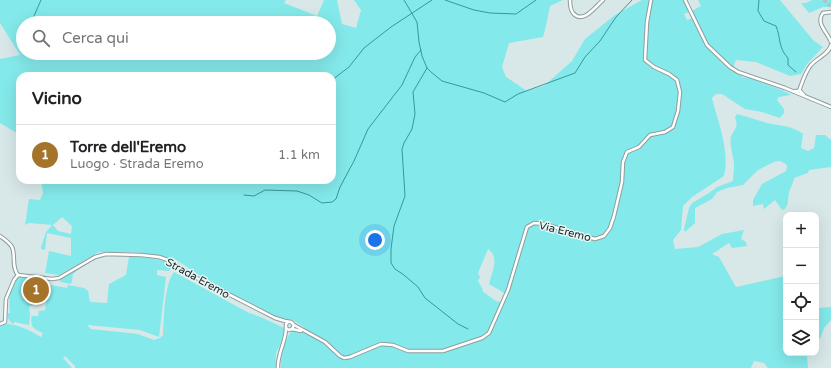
<!DOCTYPE html>
<html lang="it">
<head>
<meta charset="utf-8">
<style>
  body { margin:0; font-family:"Varela Round",sans-serif; background:#f2f2f2; color:#202124 }
  .controls { position:absolute; right:12px; bottom:12px; display:grid; overflow:hidden; border-radius:8px; box-shadow:0 4px 16px #0002 }
  .controls button { width:36px; height:36px; display:grid; place-items:center; padding:0; border:0; border-bottom:1px solid #e0e0e0; background:#fff; color:#202124; font:20px sans-serif }
  .you { position:absolute; left:375px; top:240px; width:14px; height:14px; margin:-10px; border:3px solid #fff; border-radius:50%; background:#1a73e8; box-shadow:0 0 0 6px #1a73e833 }
  .badge { display:grid; place-items:center; width:26px; height:26px; border-radius:50%; background:#a5742a; color:#fff; font-size:13px; font-weight:700 }
  .pin { position:absolute; translate:-50% -50%; border:2px solid #fff; box-shadow:0 1px 4px #0006 }
  .list { margin:0; padding:0; list-style:none }
  h2 { display:flex; justify-content:space-between; align-items:center; height:52px; margin:0; padding:0 16px; font-size:17px }
  h2 small { font-size:13px; font-weight:400; color:#757577 }
  .list li { display:grid; grid-template-columns:26px 1fr auto; gap:12px; align-items:center; box-sizing:border-box; height:60px; padding:0 16px; border-top:1px solid #e0e0e0 }
  .list b { display:block; font-size:15px; white-space:nowrap }
  .list p { margin:0; font-size:13px; white-space:nowrap; color:#757577 }
  .list em { font-size:13px; font-style:normal; color:#757577 }
  .icon { flex:none; width:22px; height:22px; fill:none; stroke:currentColor; stroke-width:2; stroke-linecap:round; stroke-linejoin:round }
  .map { position:relative; flex:none; width:831px; height:368px; overflow:hidden }
  .search { position:absolute; background:#fff; box-shadow:0 4px 16px #0002; left:16px; top:16px; width:320px; height:44px; display:flex; align-items:center; gap:10px; box-sizing:border-box; padding:0 14px; border-radius:22px; color:#757577; font-size:15px }
  .panel { position:absolute; background:#fff; box-shadow:0 4px 16px #0002; left:16px; top:72px; width:320px; height:112px; border-radius:12px }
  .map>svg:first-child { display:block }
  .green { fill:#84e9ea; fill-rule:evenodd }
  .lines { fill:none; stroke-linecap:round; stroke-linejoin:round }
  .stream { stroke:#399798; stroke-width:1 }
  .primary-tunnel { stroke:#b3c1c1; stroke-width:3.5; stroke-dasharray:3.5 2; stroke-linecap:butt }
  .tertiary-casing { stroke:#8e9d9d; stroke-width:4.5 }
  .secondary-casing { stroke:#8e9d9d; stroke-width:4.5 }
  .tertiary { stroke:#fff; stroke-width:2.5 }
  .secondary { stroke:#fff; stroke-width:2.5 }
  .labels { text-anchor:middle; stroke-width:3; stroke-linejoin:round; paint-order:stroke }
  .street-label { font-size:11px; fill:#1d2323; stroke:#e5f6f5 }
</style>
</head>
<body>
<div class="map">
<svg width="831" height="368" viewBox="0 0 831 368">
  <rect width="100%" height="100%" fill="#d8e8e8"/>
  <g class="green">
    <path d="M0,0H286L284,3L317,16L324,0H337L342,24L356,28L361,10L354,0H563L550,6L546,26L543,37L509,43L502,67L506,77L527,91L544,86L572,61L585,39L615,15L642,0H684L689,12L684,14L687,20L695,17L692,11L701,6L698,0H780L813,40L823,47L807,64L801,74L790,76L756,62L736,60L732,71L742,75V77L747,78V77C757,80 765,84 774,87C780,90 786,91 791,95L779,97L777,100L784,109V113L780,118L762,112L745,109L722,94H716L712,98C718,123 730,150 724,176L692,197L683,206L681,230L673,240L675,249L698,247L722,234L744,230L741,239L746,242L747,246L732,248L729,243L712,254L719,257L736,287L785,276L786,353H808L807,356L808,368H768L764,363L754,361L751,368H281C280,358 285,337 292,331H299L317,339L306,330L304,327L292,320H284L277,317L222,290L175,259L156,255L134,252H99L59,275L45,273L49,251L71,256V238L47,233L45,250L41,249V247L46,232L52,225L29,223L25,225L29,199L40,200L43,193L41,180H75V181L80,180H332V76H20V135L0,123V59L20,55L0,23ZM23,23H329V53H23ZM62,217L72,226L71,234L58,231L53,225ZM488,249C500,257 492,272 489,284L504,293L507,294L496,322L494,321L502,302L496,301L482,291L483,290L478,281L480,277L478,273Z"/>
    <polygon points="812,0 831,0 831,7 823,7 809,13 801,3 806,3"/>
    <path d="M737,114C748,117 757,120 767,123C781,126 791,125 803,134L801,148L808,151L814,148L816,135H825L831,140V167L809,170L808,173L794,178C793,185 790,188 789,193C787,201 790,201 785,209L782,210L775,200L764,209L763,204L753,206V200L762,184L786,171L787,167L786,164L780,161L774,162L758,170L743,185L727,188L717,192L712,199L695,208V223L685,232L684,229L689,208L692,203L709,193L717,187L733,181C733,176 734,171 734,165C734,157 729,145 731,137C734,127 739,131 735,117Z"/>
    <path d="M129,257C144,257 159,258 173,265L169,271L157,270V275L166,277L159,337L140,330L87,325L91,329L138,334L154,340L160,338L163,335C164,318 164,285 174,272L247,312L263,318L284,328C284,338 281,342 277,351C275,355 276,363 276,368H75V366L65,356L63,358L72,368H0V324C13,322 30,330 41,337L43,333C32,328 30,327 32,314V316H38L39,311L45,310L46,303L45,284L67,288L68,285L84,288L88,291L90,302L107,303L109,284L126,275Z"/>
    <polygon points="85,264 73,274 72,281 73,281 70,284 61,282 60,280 61,278"/>
    <path d="M21,277L28,278L43,285V287L33,288V305L29,306L30,315L29,325L14,322V324C9,322 8,318 7,313H10C9,302 8,282 21,277Z"/>
    <polygon points="816,294 819,308 831,307 831,320 824,328 821,337 816,342"/>
  </g>
  <g class="lines">
    <g class="stream">
      <polyline points="404,0 417,22 419,42 422,56 427,68 431,72 442,81 484,93 505,102 518,94 575,73 585,57 600,41 616,17 632,0"/>
      <polyline points="445,0 474,10 490,13 516,14 536,0"/>
      <path d="M759,0L758,11L764,21L776,26C781,38 778,48 788,58V65L796,72"/>
      <polyline points="35,23 34,16 41,0"/>
      <polyline points="427,68 413,92 415,114 412,129 404,143 402,149 405,196 394,226 391,249 391,263 395,269 404,275 418,287 425,298 458,324 468,329"/>
      <polyline points="332,80 349,67 364,48 391,27 432,0"/>
      <polyline points="244,195 254,196 265,190 297,191 309,195 322,203 332,202 336,199 340,187 354,161 368,129 402,85 415,57 421,50"/>
    </g>
    <polyline class="primary-tunnel" points="824,0 831,7"/>
    <g class="tertiary-casing">
      <g id="tertiary">
        <path d="M831,12L823,13C815,23 828,33 831,42"/>
        <path d="M799,91C802,83 805,72 811,65C817,58 829,54 831,45"/>
        <path d="M0,236C4,239 9,242 12,247C16,255 11,267 18,275L14,280L6,299L5,322L0,324"/>
        <polyline points="294,325 325,342 340,356 344,358 350,357 381,344 393,345 408,351 443,351 482,338 489,333 508,290 527,227 534,223 544,224 595,239 604,236 610,228 614,216 622,182 623,162 627,152 639,147 650,135 665,132 673,127 678,111 680,92 677,80 669,74 654,67 645,60 647,22 651,0"/>
        <polyline points="292,329 301,331"/>
      </g>
    </g>
    <g class="secondary-casing">
      <g id="secondary">
        <path d="M570,0C570,5 570,9 573,13C583,25 596,6 603,0"/>
        <polyline points="685,0 707,45 730,67 738,72 785,88 831,107"/>
        <polyline points="795,91 800,91 804,95"/>
        <polyline points="18,275 52,279 59,278 95,257 106,254 141,255 159,257 171,261 191,275 275,318 285,321 291,322 294,325 292,329 289,330 286,328 286,324 288,322"/>
        <path d="M278,368C277,354 286,342 286,328"/>
      </g>
    </g>
    <use href="#tertiary" class="tertiary"/>
    <use href="#secondary" class="secondary"/>
  </g>
  <g class="labels">
    <g class="street-label">
      <text transform="translate(565 231) rotate(14)" y="4">Via Eremo</text>
      <text transform="translate(198 278) rotate(29)" y="4">Strada Eremo</text>
    </g>
  </g>
</svg>
<div class="controls">
<button>+</button>
<button>−</button>
<button><svg class="icon" aria-label="locate" viewBox="0 0 24 24"><circle cx="12" cy="12" r="6"/><path d="M12 2v4M12 18v4M2 12h4M18 12h4"/></svg></button>
<button><svg class="icon" aria-label="layers" viewBox="0 0 24 24"><path d="M12 4l9 5-9 5-9-5zM3 14l9 5 9-5"/></svg></button>
</div>
<div class="you"></div>
<div class="pin badge" style="left:36px;top:290px">1</div>
<div class="search"><svg class="icon" aria-label="search" viewBox="0 0 24 24"><circle cx="10" cy="10" r="6"/><path d="M15 15l6 6"/></svg>Cerca qui</div>
<section class="panel">
<h2>Vicino<small></small></h2>
<ul class="list">
<li><span class="badge">1</span><div><b>Torre dell'Eremo</b><p>Luogo · Strada Eremo</p></div><em>1.1 km</em></li>
</ul>
</section>
</div>
</body>
</html>
